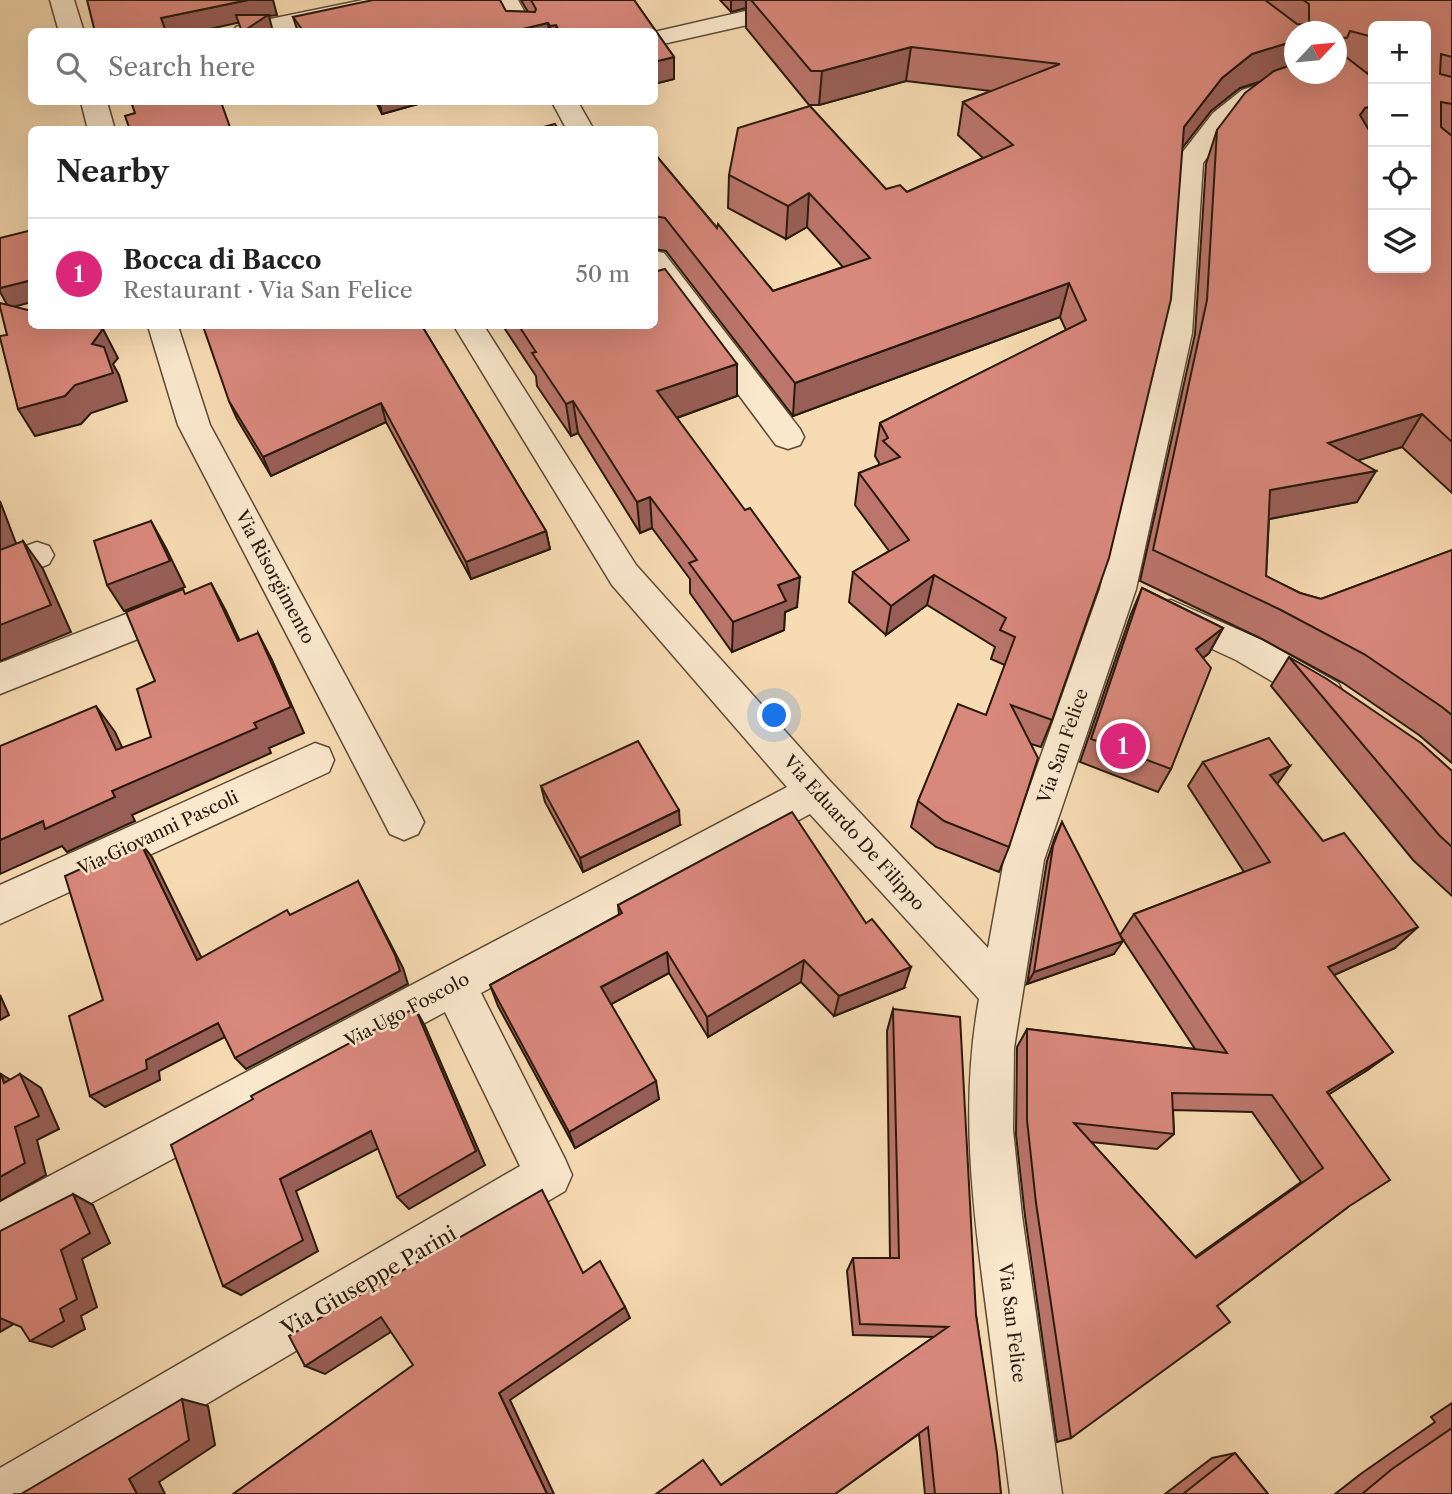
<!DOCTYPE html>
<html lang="en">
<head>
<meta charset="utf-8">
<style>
  body { margin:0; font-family:"Libre Caslon Text",serif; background:#f2f2f2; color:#222 }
  .controls { position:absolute; right:21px; top:21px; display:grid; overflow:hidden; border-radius:10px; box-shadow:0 7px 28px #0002 }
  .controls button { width:63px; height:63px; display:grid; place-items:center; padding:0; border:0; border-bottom:2px solid #e0e0e0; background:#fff; color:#222; font:35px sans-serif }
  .compass { position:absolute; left:1284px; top:21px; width:63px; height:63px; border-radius:50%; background:#fff; box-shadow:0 7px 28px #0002; rotate:64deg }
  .you { position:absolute; left:775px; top:716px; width:24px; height:24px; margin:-18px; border:5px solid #fff; border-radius:50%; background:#1a73e8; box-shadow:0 0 0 10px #1a73e833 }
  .badge { display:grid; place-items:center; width:46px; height:46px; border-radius:50%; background:#db2777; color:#fff; font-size:23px; font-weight:700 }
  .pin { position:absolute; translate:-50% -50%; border:4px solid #fff; box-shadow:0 2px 7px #0006 }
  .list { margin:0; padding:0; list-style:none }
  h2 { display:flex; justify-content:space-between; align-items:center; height:91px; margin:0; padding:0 28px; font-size:30px }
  h2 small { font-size:23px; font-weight:400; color:#767676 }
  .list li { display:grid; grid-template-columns:46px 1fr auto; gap:21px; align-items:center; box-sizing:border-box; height:112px; padding:0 28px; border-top:2px solid #e0e0e0 }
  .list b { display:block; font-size:26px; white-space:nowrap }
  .list p { margin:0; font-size:23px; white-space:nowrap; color:#767676 }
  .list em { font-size:23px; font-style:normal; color:#767676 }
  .icon { flex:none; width:38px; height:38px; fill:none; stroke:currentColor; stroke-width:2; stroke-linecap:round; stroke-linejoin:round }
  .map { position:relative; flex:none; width:1452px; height:1494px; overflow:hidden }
  .search { position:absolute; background:#fff; box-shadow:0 7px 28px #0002; left:28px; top:28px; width:630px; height:77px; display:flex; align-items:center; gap:18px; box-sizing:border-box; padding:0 24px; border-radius:10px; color:#767676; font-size:26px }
  .panel { position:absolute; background:#fff; box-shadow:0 7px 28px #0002; left:28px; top:126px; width:630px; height:203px; border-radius:10px }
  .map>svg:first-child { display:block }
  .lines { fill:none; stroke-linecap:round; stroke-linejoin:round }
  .street-casing { stroke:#5c4a36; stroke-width:3 }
  .street { fill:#fae8cd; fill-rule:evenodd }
  .wall { fill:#bb756b; stroke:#28190d; stroke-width:2; fill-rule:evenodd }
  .shaded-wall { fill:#985f57; stroke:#28190d; stroke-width:2 }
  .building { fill:#d9887c; stroke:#28190d; stroke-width:2; fill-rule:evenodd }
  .labels { text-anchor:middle; stroke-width:5; stroke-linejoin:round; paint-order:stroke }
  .street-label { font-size:18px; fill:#28190d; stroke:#fae8cd }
  .near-street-label { font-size:21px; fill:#28190d; stroke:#fae8cd }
</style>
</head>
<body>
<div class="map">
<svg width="1452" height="1494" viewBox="0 0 1452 1494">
  <rect width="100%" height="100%" fill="#f7dbb2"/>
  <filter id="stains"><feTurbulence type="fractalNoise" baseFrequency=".00286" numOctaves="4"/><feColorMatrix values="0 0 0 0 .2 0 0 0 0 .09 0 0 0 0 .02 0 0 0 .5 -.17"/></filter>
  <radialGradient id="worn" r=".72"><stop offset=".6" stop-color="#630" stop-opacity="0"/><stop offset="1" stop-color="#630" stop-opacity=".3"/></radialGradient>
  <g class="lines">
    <g class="street-casing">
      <g id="street">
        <polygon points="50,0 74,0 84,32 59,32"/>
        <polygon points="363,0 410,0 407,5 398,7 283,32 233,32 236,27 245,24"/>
        <polygon points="494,0 518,0 536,32 511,32"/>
        <polygon points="794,0 805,2 808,7 805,12 654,46 654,32"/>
        <path d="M1294,73L1329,74L1325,79L1260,102L1231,125L1203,163L1192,333L1136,589L1044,860L1014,1048L1013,1130L1022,1216L1062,1494H1010C1001,1427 993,1359 984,1292C971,1192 961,1100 979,999L810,814L481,993L565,1159L572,1175L565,1191L55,1494H0V1468L520,1166L445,1012L0,1252V1202L787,787L612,585L454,326H484L636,565L829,780L988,948L1004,860L1100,589L1162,333L1175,162L1213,113L1242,90Z"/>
        <polygon points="81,102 107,102 115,130 88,130"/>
        <polygon points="552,102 578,102 594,130 567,130"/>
        <polygon points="654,251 664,253 800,429 804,437 800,445 788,449 776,445 654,281"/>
        <polygon points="148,326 178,326 210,425 418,810 424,822 418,834 404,840 390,834 178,425"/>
        <polygon points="37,542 49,546 54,555 49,564 0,584 0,555"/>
        <polygon points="180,593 193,597 198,607 193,617 0,694 0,663"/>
        <polygon points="1171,600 1262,640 1338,683 1344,694 1338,705 1325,709 1312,705 1236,660 1158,624 1153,614 1158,604"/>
        <polygon points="315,743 329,748 334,760 329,772 0,924 0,885"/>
      </g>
    </g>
    <use href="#street" class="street"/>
  </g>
  <g class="wall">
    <polygon points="521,0 634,0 674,57 674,79 654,84 654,32 298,32 293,17 506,11 528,12"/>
    <path d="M720,0H1452V493L1402,447L1358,460L1357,502L1269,519L1266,576L1300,593L1321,599L1452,550V763L1419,735L1343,683L1262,639L1140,581L1195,334L1206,164L1217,130L1260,82L1240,88L1211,111L1182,148L1052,720L1041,747L1031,744L1009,847L999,872L936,847L911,827L918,801L986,715L1005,665L991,659L995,647L927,605L886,635L849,602L853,572L889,551L855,505L859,473L879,465V463L875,456L880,423L1066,330L1060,317L793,416L666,251L654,249V153L717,228L773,291L843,267L807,227L786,239L728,208L729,175L907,192L983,158L958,135L963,102L991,91L906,81L819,105H809L746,28V8L731,12ZM1373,26H1426L1373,268V136L1365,72L1373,74ZM1294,32H1336V74H1294Z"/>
    <polygon points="376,102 425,102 382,114"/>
    <polygon points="422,326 546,531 550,549 471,579 386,422 271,476 237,419 229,401"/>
    <polygon points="503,326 654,326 737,396 677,418 797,607 785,612 784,630 732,652 690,593 690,579 652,528 640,533 578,433 571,436 537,386 536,376"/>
    <polygon points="1142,588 1223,628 1209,653 1203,658 1171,769 1158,792 1080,762 1131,614"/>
    <polygon points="1289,657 1452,771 1452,896 1413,860 1271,686"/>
    <path d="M1203,762L1277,784L1395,948L1334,975L1369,1069L1329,1094L1348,1207L1217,1306L1071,1438L1057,1442L1025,1216L1016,1135L1017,1047L1027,1029L1195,1049L1120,935L1134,914L1244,872L1188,786ZM1173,1110L1252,1112L1301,1182L1195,1257L1091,1142L1157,1149L1174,1134Z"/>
    <polygon points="541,786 680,825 583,872 545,802"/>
    <polygon points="1062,822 1114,954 1027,984 1047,861 1055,837"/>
    <polygon points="618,905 904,988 834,1016 801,982 708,1037 669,973 611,1004 659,1099 575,1148 498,1006 490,985 619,915"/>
    <polygon points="893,1009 976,1315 1001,1494 925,1494 919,1434 835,1494 721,1485 934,1337 853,1335 847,1271 853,1258 890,1258 887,1031"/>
    <polygon points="1452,1403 1452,1494 1335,1494 1362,1473 1435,1422 1431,1417"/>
    <polygon points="1235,1453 1268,1494 1165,1494 1212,1458"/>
  </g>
  <g class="shaded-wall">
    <polygon points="248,0 273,0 277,15 269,16 273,32 242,32 264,17 196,32 166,32 161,18"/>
    <polygon points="731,0 746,0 746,8 731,12"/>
    <polygon points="548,23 549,32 510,32"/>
    <polygon points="556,25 557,32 551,32 550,26"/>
    <polygon points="1294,41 1294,67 1293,71 1240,88 1211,111 1173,160 1184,127 1222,78 1252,54"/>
    <polygon points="911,47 906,81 819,105 822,71"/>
    <polygon points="674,57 674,79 654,84 654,62"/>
    <polygon points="379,102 425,102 382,114"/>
    <polygon points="1373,106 1373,136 1350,141 1360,115 1365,108"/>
    <polygon points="809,193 807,227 786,239 788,206"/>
    <polygon points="32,280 32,302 9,308 0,292 0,288"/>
    <polygon points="1069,283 1060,317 793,416 795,383"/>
    <polygon points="103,329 118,358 113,364 119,375 127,401 91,413 81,424 35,436 18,409 92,344"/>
    <polygon points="737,364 737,396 659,424 657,391"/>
    <polygon points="573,401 578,433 571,436 566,404"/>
    <polygon points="381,403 386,422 271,476 263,457"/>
    <polygon points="1422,414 1402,447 1311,475 1328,443"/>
    <polygon points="1376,471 1357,502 1254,522 1270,490"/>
    <polygon points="650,497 652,528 640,533 637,502"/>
    <polygon points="0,501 17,546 0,553"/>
    <polygon points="151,521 166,548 185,587 124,611 107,585"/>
    <polygon points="546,531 550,549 471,579 466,562"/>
    <polygon points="23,541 43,569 71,632 0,661 0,625"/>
    <polygon points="934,575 927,605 886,635 891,606"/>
    <polygon points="800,577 797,607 785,612 784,630 732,652 733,622 778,585"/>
    <polygon points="211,583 226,611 252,667 238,641"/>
    <polygon points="1223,628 1209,653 1183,674 1196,649"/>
    <polygon points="258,633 272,660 304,733 269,748 271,753 132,815 135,821 67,852 62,846 0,874 0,840 112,791 254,723"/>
    <polygon points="96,706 115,732 135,775 116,750"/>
    <polygon points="1290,766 1273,790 1270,775"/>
    <polygon points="679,810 680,825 583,872 580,858"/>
    <polygon points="140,842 152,857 209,973 197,960"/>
    <polygon points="358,881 403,968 408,984 246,1069 235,1058"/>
    <polygon points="1418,927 1395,948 1307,987 1328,967"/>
    <polygon points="1123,941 1114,954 1027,984 1034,972"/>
    <polygon points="667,952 669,973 606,1007 601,987"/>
    <polygon points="804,960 801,982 708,1037 707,1017"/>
    <polygon points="911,967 904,988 834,1016 839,996"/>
    <polygon points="0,995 9,1015 0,1020"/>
    <polygon points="415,1008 425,1026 485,1165 409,1209 397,1197"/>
    <polygon points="218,1023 229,1035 159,1071 160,1080 105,1107 90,1096 146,1060"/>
    <polygon points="1393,1052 1369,1069 1306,1109 1327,1092"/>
    <polygon points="1,1074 22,1087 4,1083"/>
    <polygon points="20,1074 41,1088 59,1129 37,1140 46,1175 0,1201 0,1177 15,1127"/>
    <polygon points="656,1081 659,1099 575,1148 569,1132"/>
    <polygon points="371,1131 383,1146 296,1191 318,1251 241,1295 223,1286 280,1179"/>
    <polygon points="73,1194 93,1205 110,1243 82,1259 97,1307 81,1316 85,1329 52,1347 30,1341 60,1309 61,1250"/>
    <polygon points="625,1307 630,1318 510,1400 554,1494 547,1494 499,1393"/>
    <polygon points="0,1317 17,1322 0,1332"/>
    <polygon points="381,1317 397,1328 325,1374 305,1366"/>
    <polygon points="182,1399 208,1406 215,1445 159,1482 165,1494 137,1494 129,1479"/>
  </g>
  <g class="building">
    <polygon points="87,0 248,0 161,18 166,32 106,32 106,30 95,32"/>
    <polygon points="373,0 500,0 506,11 535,12 536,9 531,0 634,0 674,57 654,62 654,32 560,32 556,25 550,26 548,23 510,32 304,32 293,17"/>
    <polygon points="751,0 1265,0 1297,24 1309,25 1309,4 1303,0 1452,0 1452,57 1441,54 1440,74 1452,77 1452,104 1441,102 1441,127 1452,136 1452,442 1422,414 1328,443 1376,471 1270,490 1266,576 1300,593 1321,599 1452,550 1452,715 1442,707 1364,654 1279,609 1153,550 1207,300 1217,130 1245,93 1274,71 1294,64 1294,74 1336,74 1337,50 1373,78 1373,106 1365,108 1360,115 1373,137 1373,268 1426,268 1426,26 1373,26 1373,37 1350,31 1347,38 1336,37 1336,32 1294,32 1294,41 1252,54 1222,78 1184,127 1171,299 1109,558 1052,720 1011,705 1038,758 1009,847 944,821 918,801 958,704 986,715 1015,637 1000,630 1006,618 934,575 891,606 853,572 909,540 859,473 900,457 883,441 888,438 880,423 1086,320 1069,283 795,383 665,218 654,216 654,153 717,228 718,224 773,291 870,258 809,193 788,206 729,175 738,128 810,106 886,189 900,185 907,192 1013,145 963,102 1060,64 911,47 822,71 811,71"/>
    <polygon points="236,15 268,15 242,32"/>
    <polygon points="131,102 221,102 231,130 130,130 125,116 135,113"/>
    <polygon points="555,124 559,130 532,130"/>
    <polygon points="32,230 32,280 0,288 0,238"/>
    <polygon points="665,269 737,364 657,391 745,510 750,508 800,577 778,585 786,601 733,622 689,563 697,560 650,497 637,502 573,401 566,404 532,353 536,352 519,326 654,326 654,272"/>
    <polygon points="0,303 32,311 32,326 89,326 103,329 92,344 104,347 113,373 75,385 65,396 18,409 0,338 0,336 7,335 0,307"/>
    <polygon points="203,326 422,326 546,531 466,562 381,403 263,457 229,401"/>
    <polygon points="151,521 170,561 107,585 94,541"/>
    <polygon points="23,541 51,605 0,625 0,550"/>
    <polygon points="211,583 238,641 258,633 291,707 254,723 257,728 112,791 115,797 45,829 43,821 0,840 0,746 96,706 116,750 151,737 137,689 155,681 126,612 183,589 185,594"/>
    <polygon points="1142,588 1223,628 1196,649 1211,668 1171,769 1091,739"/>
    <polygon points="1289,657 1327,679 1421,743 1452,771 1452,847 1439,835"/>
    <path d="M1269,738L1290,766L1270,775L1323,841L1344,833L1418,927L1328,967L1393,1052L1327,1092L1390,1180L1348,1207L1217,1306L1230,1322L1071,1438L1036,1203L1027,1120V1029L1227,1053L1134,914L1270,862L1203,762ZM1172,1093L1272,1095L1323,1168L1196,1258L1074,1123L1174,1134Z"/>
    <polygon points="638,741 679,810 580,858 541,786"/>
    <polygon points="792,812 866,923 872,919 911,967 839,996 804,960 707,1017 667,952 601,987 656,1081 569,1132 490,985 622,913 618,905"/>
    <polygon points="1062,822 1123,941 1034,972 1053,846"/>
    <polygon points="140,842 197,960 287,910 290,915 358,881 395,955 400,971 235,1058 218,1023 146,1060 147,1069 90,1096 69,1016 103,1000 65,876"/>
    <polygon points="415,1008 476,1151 397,1197 371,1131 280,1179 303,1240 223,1286 171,1145 253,1099 251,1096"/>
    <polygon points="893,1009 960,1017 976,1315 997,1453 1001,1494 935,1494 928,1427 835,1494 656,1494 703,1460 721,1485 948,1327 860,1324 853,1258 899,1258"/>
    <polygon points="0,1074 1,1074 4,1083 20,1074 39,1116 15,1127 25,1163 0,1177"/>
    <polygon points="542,1190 583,1273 600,1261 625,1307 499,1393 547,1494 233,1494 413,1365 381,1317 305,1366 289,1336"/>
    <polygon points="73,1194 90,1233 61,1250 77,1299 60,1309 64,1321 30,1341 21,1327 0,1318 0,1231"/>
    <polygon points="182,1399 189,1440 129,1479 137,1494 13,1494 21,1494"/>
    <polygon points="1452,1428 1452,1494 1362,1494 1392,1469"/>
    <polygon points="1235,1453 1268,1494 1183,1494"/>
  </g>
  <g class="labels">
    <g class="street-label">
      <text transform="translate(275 577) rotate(62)" y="6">Via Risorgimento</text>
      <text transform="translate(1063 746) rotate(-71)" y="6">Via San Felice</text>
      <text transform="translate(158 833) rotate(-25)" y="6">Via Giovanni Pascoli</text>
      <text transform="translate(854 833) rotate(48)" y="6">Via Eduardo De Filippo</text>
      <text transform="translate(407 1010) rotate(-28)" y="6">Via Ugo Foscolo</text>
      <text transform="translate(1012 1323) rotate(83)" y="6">Via San Felice</text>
    </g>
    <g class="near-street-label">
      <text transform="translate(369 1281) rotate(-30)" y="7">Via Giuseppe Parini</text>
    </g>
  </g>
  <rect width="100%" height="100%" filter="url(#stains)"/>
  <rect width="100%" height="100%" fill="url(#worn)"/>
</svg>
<div class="controls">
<button>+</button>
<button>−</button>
<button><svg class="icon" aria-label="locate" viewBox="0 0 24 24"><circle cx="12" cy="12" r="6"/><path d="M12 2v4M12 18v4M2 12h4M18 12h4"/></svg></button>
<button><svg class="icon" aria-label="layers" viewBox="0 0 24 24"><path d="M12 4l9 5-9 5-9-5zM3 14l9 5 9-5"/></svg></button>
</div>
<svg class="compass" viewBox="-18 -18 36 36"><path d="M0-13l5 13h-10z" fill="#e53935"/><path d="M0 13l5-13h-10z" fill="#767676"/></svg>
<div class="you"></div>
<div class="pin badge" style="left:1123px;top:746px">1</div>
<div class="search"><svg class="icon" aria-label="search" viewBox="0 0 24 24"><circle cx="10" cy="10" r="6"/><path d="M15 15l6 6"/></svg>Search here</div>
<section class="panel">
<h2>Nearby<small></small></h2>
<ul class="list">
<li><span class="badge">1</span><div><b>Bocca di Bacco</b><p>Restaurant · Via San Felice</p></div><em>50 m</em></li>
</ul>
</section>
</div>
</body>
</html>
